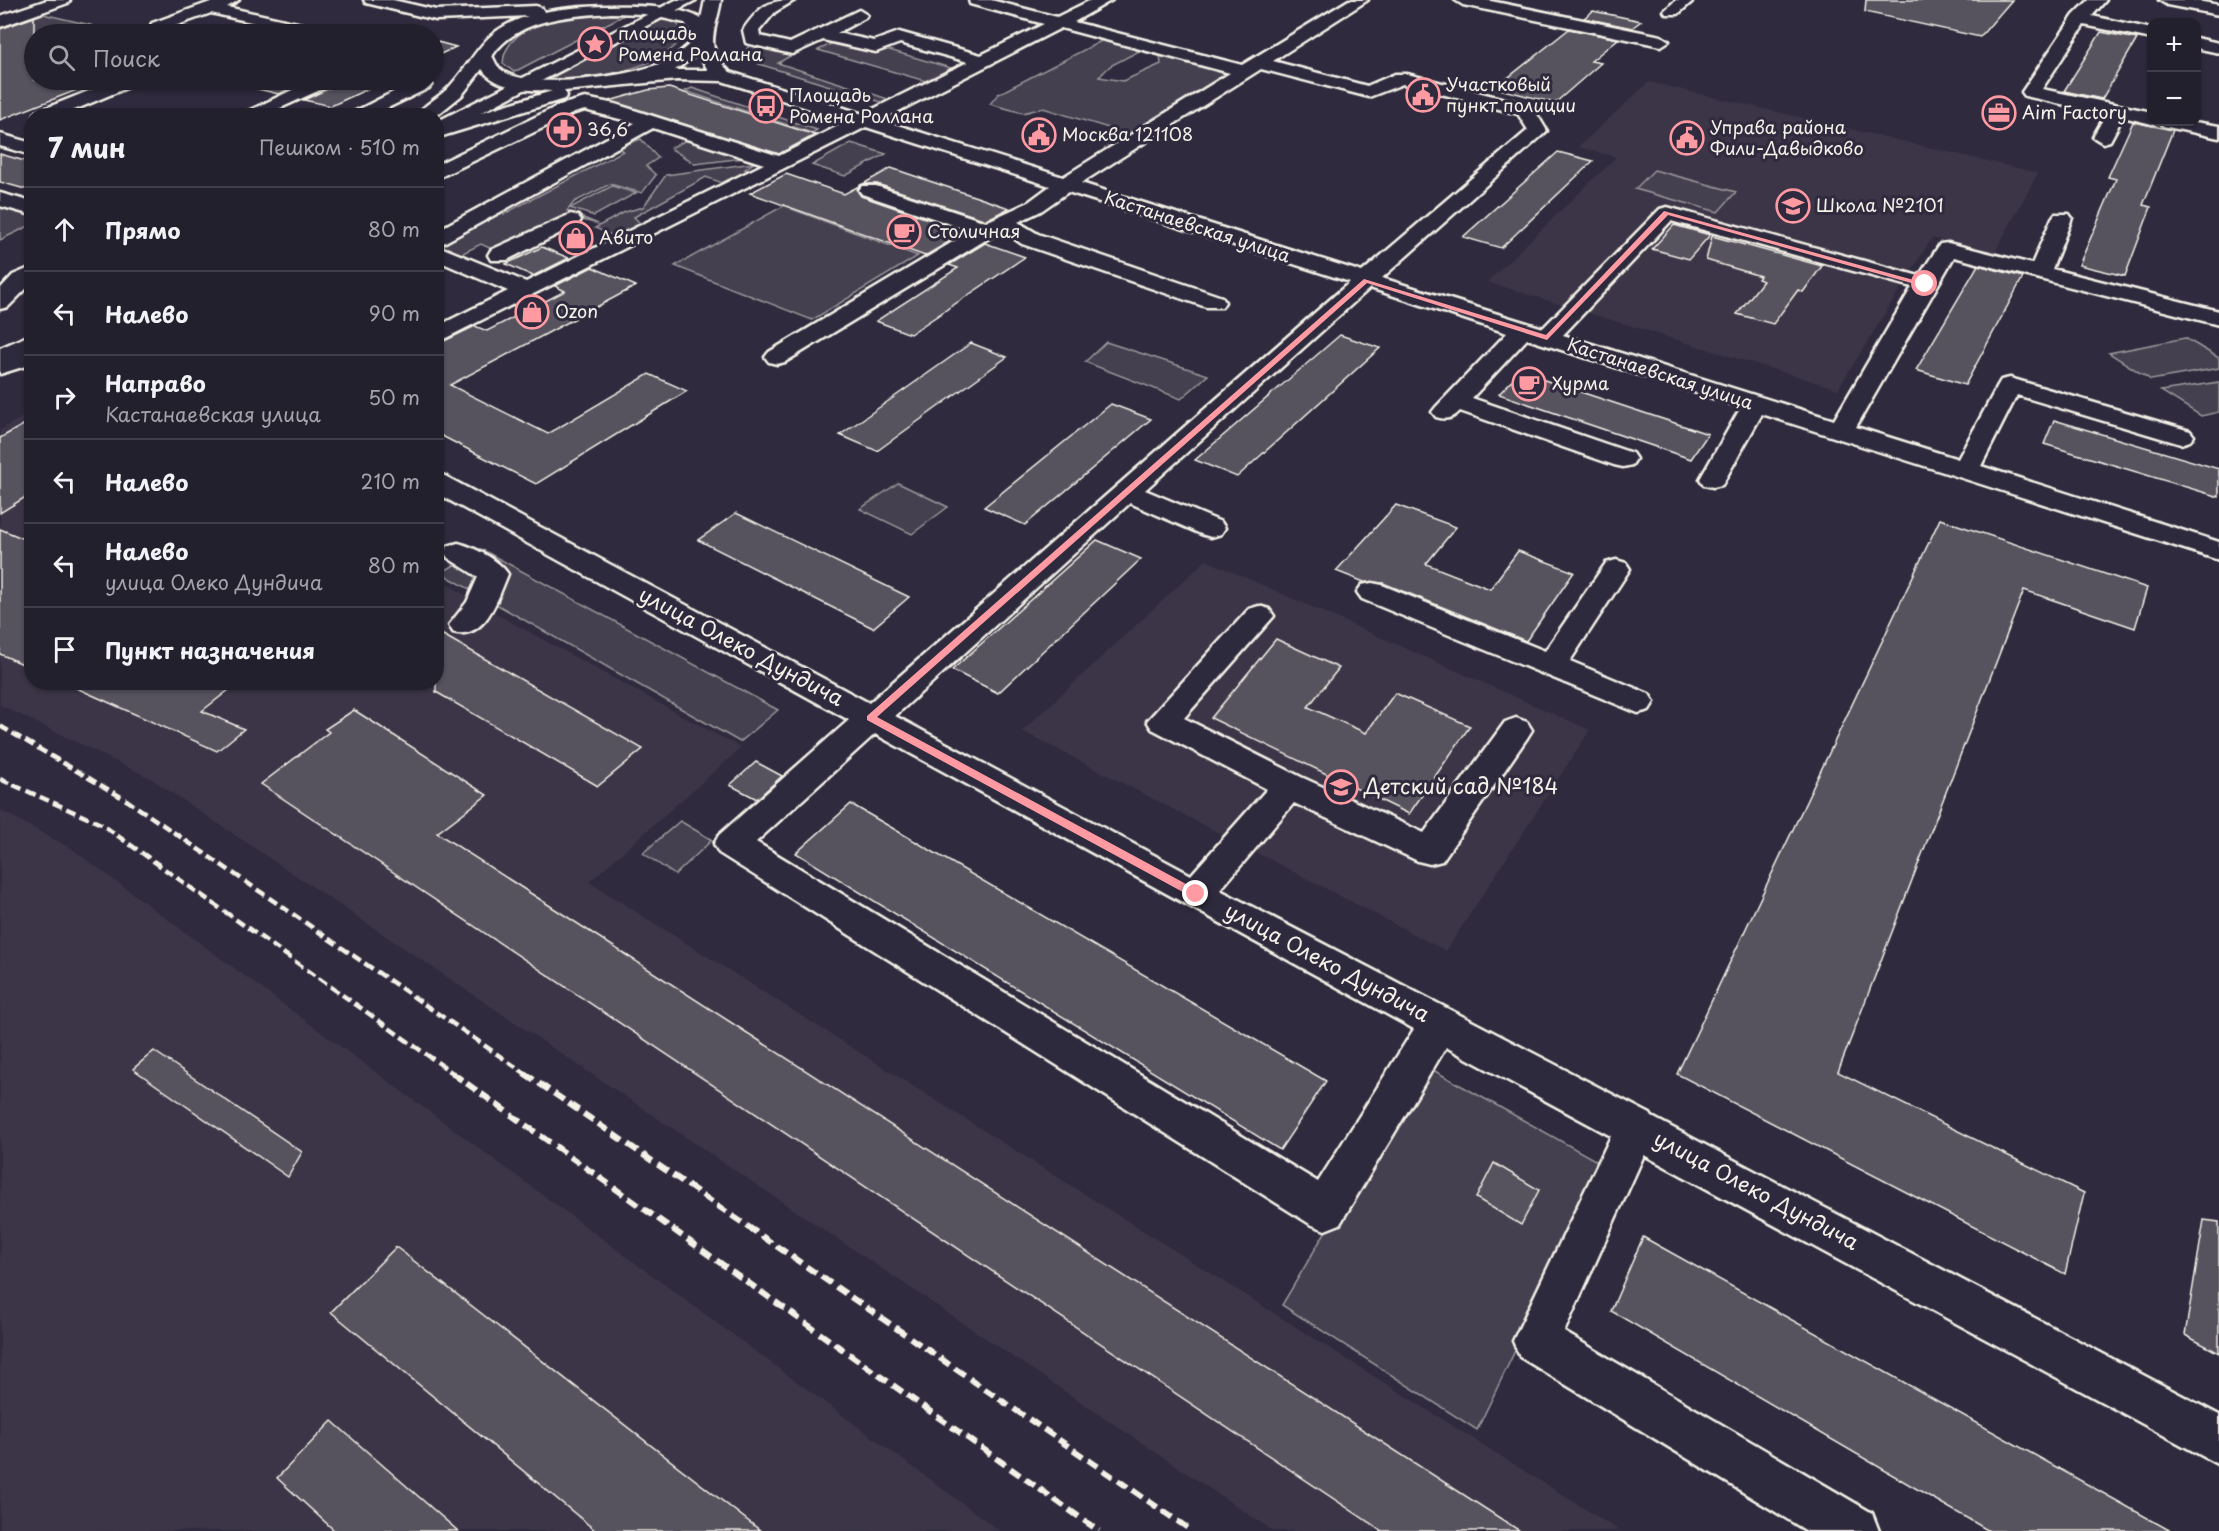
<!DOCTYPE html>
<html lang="ru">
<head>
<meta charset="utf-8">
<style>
  body { margin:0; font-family:"Playpen Sans",sans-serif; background:#2f2d3a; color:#f1f3f6 }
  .controls { position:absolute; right:18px; top:18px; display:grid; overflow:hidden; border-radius:12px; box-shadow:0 2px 4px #0004 }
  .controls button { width:54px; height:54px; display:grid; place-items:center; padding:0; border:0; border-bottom:2px solid #403e4a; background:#23202e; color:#f1f3f6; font:30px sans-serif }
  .stop { position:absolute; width:18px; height:18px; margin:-14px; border:4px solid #ff9aa2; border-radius:50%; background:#fff }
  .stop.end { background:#ff9aa2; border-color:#fff; box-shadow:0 2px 6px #0008 }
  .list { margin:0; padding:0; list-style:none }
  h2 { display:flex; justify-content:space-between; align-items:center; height:78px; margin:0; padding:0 24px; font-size:26px }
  h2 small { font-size:20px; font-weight:400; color:#a3a3aa }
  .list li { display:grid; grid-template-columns:39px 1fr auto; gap:18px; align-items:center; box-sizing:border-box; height:84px; padding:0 24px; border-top:2px solid #403e4a }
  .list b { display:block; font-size:22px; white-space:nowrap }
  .list p { margin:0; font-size:20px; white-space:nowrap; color:#a3a3aa }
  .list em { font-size:20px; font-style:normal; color:#a3a3aa }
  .icon { flex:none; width:33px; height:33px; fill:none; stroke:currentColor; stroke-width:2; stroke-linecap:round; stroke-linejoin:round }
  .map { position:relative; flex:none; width:2219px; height:1531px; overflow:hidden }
  .search { position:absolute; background:#23202e; box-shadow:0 2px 4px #0004; left:24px; top:24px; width:420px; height:66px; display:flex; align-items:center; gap:15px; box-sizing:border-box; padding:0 21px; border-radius:33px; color:#a3a3aa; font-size:22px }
  .panel { position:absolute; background:#23202e; box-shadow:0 2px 4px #0004; left:24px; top:108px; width:420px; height:582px; border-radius:24px }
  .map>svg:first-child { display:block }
  .built { fill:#3b3647 }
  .green { fill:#454050; stroke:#9c989c; stroke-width:1.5; fill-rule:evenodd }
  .building { fill:#56525f; stroke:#f4f1e8; stroke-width:1.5 }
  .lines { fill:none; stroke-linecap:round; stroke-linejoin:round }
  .minor-casing { stroke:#f4f1e8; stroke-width:5 }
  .major-casing { stroke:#f4f1e8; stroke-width:5 }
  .minor { fill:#2f2a3d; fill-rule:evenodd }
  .major { fill:#2f2a3d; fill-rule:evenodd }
  .rail-far1 { stroke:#f4f1e8; stroke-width:4.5; stroke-dasharray:10 4.5; stroke-linecap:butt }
  .rail { stroke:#f4f1e8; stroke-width:6; stroke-dasharray:12 6; stroke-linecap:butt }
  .route { fill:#ff9aa2 }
  .labels { text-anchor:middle; stroke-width:6; stroke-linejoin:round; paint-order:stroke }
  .far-poi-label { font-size:18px; fill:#f4f1e8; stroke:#2f2a3d; text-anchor:start }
  .far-street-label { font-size:18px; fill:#f4f1e8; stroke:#2f2a3d }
  .street-label { font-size:21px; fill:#f4f1e8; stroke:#2f2a3d }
  .poi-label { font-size:21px; fill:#f4f1e8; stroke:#2f2a3d; text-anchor:start }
</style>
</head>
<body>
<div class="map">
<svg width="2219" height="1531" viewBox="0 0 2219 1531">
  <rect width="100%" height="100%" fill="#2f2a3d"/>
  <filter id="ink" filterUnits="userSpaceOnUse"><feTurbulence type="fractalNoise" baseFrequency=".0167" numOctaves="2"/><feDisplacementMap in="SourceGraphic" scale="12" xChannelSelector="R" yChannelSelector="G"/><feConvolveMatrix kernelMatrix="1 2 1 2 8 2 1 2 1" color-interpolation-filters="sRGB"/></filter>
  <g filter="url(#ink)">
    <g class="built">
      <polygon points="1649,82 2038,173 1994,254 1932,238 1838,389 1487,282 1616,157 1578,147"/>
      <polygon points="31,412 32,682 436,682 437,577 480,605 741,748 589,882 1620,1531 1273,1531 150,778 0,705 0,430"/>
      <polygon points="1206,560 1590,730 1446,951 1022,731"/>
      <polygon points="0,810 72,849 1000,1531 0,1531"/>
    </g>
    <g class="green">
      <path d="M630,12L514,72L503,63C504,34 548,15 574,13C592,11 612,13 630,12Z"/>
      <path d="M43,14L90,25C54,38 44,35 9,26Z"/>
      <path d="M669,19L678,25L682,32C677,68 581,82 551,78L661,20Z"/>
      <path d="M1107,38L1230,71L1128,134L1043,108L1023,113L990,104L998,94ZM1139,51L1160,56L1161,64L1123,81L1099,77L1110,66Z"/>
      <polygon points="752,41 797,52 778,63 888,99 881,102 759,64 744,53"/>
      <polygon points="833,43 872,53 886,49 954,69 929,82 818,50"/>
      <polygon points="692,88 817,130 812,133 685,91"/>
      <polygon points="691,138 752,157 695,164 670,148"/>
      <polygon points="641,139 658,158 646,166 656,175 642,193 610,184 574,202 567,211 598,224 568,216 496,251 481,244 447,261 436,246 495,213 504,214 623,151 615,147 623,143 627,144"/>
      <polygon points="851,143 886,154 845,176 812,165"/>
      <polygon points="754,163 745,169 755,173 731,186 706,177 634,217 645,228 623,240 595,228 625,212 643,207 666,175"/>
      <polygon points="1654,170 1736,192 1718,212 1635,189"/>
      <polygon points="612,186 636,193 594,216 570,208"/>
      <polygon points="814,189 822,192 792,209 918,256 812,320 675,266"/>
      <polygon points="0,202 31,212 31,225 0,240"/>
      <polygon points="2185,338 2219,358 2219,368 2151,380 2109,353"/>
      <polygon points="1106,342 1208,375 1181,399 1085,362"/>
      <polygon points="2219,382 2219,412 2201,416 2161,391"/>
      <polygon points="898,483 948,507 912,534 860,509"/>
      <polygon points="481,549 778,710 740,742 441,573"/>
      <polygon points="680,821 712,840 675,875 643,853"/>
      <polygon points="1424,1065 1604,1165 1477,1430 1282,1305"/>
    </g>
    <g class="building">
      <polygon points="1866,0 2012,0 1980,37 1865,12"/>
      <polygon points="1593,11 1641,21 1632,28 1584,18"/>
      <polygon points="34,17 34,80 100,81 0,120 0,29"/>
      <polygon points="369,26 406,34 348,34"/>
      <polygon points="1569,29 1618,39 1591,61 1601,63 1555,103 1495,88"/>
      <polygon points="2101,32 2137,39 2102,99 2064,91"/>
      <polygon points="434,41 456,47 434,57"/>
      <polygon points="241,80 309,80 279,94 232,83"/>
      <polygon points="338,80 387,80 331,106 304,100 334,86"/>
      <polygon points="669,88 815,135 779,154 609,101 648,90"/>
      <polygon points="2133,122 2173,130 2143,205 2151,207 2125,276 2079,265 2116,179 2108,177"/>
      <polygon points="1558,152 1593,161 1501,248 1463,237"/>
      <polygon points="0,154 32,163 32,191 0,182"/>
      <polygon points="891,168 1009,208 986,220 877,184 863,184"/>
      <polygon points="786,174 844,194 859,186 857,190 861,196 966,232 925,256 750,193"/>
      <polygon points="1674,225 1710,235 1689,259 1652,249"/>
      <polygon points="1712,236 1822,266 1803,292 1798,290 1773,324 1737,314 1763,281 1758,279 1760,276 1706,260"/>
      <polygon points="985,243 1025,257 910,334 876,321 958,268 949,265"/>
      <polygon points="542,247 569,258 533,276 506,264"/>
      <polygon points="1978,265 2023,277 1965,385 1916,370"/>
      <polygon points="592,267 636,286 450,385 548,434 649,374 687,391 536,484 436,433 436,345 475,326 487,331 565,291 555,286"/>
      <polygon points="1340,335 1380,348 1237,477 1195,460"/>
      <polygon points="971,343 1007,357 877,451 840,435"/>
      <polygon points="1520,372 1708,434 1691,459 1499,394"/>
      <polygon points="1111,404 1151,419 1025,525 984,507"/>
      <polygon points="32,420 32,493 0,513 0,438"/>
      <polygon points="2054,420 2219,469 2219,497 2044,444"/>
      <polygon points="1396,505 1456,527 1426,564 1490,589 1518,551 1574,572 1526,641 1383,583 1364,582 1336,571"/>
      <polygon points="736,513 909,597 873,628 698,540"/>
      <polygon points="1940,519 2147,588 2135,628 2024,590 1838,1072 2084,1193 2065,1274 1677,1074"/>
      <polygon points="0,529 32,542 32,668 0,654"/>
      <polygon points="1097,540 1141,559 998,693 952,670"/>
      <polygon points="436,631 643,749 598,786 436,692"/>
      <polygon points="1276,639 1339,668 1308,707 1366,733 1395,693 1470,726 1409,814 1211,718"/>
      <polygon points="63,682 239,682 202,711 244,729 217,751"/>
      <polygon points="354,710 487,795 437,833 1520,1531 1382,1531 261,784 329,732 325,729"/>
      <polygon points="756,762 782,776 757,799 730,785"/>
      <polygon points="851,804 1326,1081 1280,1150 796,853"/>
      <polygon points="154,1051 302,1152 288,1177 133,1069"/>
      <polygon points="1494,1163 1539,1190 1521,1225 1476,1198"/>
      <polygon points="2204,1220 2219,1222 2219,1353 2185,1335"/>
      <polygon points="1643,1237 2171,1531 1989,1531 1611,1311"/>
      <polygon points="396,1247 761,1531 596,1531 331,1312"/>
      <polygon points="332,1421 458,1531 335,1531 277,1478"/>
    </g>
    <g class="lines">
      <g class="minor-casing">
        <g id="minor">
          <polygon points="47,0 70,0 68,3 0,27 0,16"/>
          <polygon points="216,0 239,0 227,7 328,30 330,34 303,34 211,13 175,26 192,30 194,34 168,34 152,31 150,27 152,23"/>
          <path d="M364,0H393L436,10L536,6L542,8L544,12C579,5 673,0 701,19L705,0H721C716,32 702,46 730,72L863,114L968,62L900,43L876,52L823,40L792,54L746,43L743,30C759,7 767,0 795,0L775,12L759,31L760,36L790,43L859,10L867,15L865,18L837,33L874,41L899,32L981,55L1044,24L970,4L969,0H991L1057,17L1091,0H1112L1074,22L1242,65L1349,0H1368L1273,61L1367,86L1395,74H1407L1532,106L1547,131L1382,278L1543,328L1660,209L1667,207L1919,276L1940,244L1948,243L2032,264L2052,218L2055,214H2069L2072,218L2052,269L2219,311V325L1954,257L1856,427L1958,459L1998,385L2001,380L2010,378L2190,431L2194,436L2190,441L2181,444L2017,395L1981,466L2219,542V560L1762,414L1722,485L1713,487L1704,485L1700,479L1741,407L1527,339L1472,398L1632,453L1636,459L1632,465L1623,467L1614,465L1460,411C1452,419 1447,420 1436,417L1432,412L1436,407L1507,333L1370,288L1145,490L1221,522L1225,528L1221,534L1211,537L1201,534L1130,503L895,716L1191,875L1267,789L1152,729L1147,721L1249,609L1259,606L1269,609L1274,616L1184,718L1301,777L1424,833L1505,722L1516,718L1527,722L1532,730L1527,738L1442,861L1430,864L1418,861L1294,803L1220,890L1650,1114L1652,1117L2219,1415V1465L1644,1155L1564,1332L1872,1513L1879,1531H1807L1520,1357L1513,1341L1611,1136L1446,1047L1340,1224L1325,1230L1310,1224L719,853L714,844L719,835L849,720L436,493V474L445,476L869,703L1350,282L1068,192L1041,211L1018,222L1038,234L1222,297L1225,302L1222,307H1206L1022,244L1002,230L785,362L777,364L769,362L765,357L769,352L971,231L862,194L859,190L862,186H876L986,222L1027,203L1050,186L866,127L436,343V327L508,291L436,260V231L635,123L585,110L574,113L436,179V165L560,105L585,98L615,104L779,156L848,121L722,81L677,80L564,91L567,95L564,99L436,138V126L552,91C530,91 495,89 482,69L462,95L436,116H416C425,103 441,97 451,85C480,52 482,31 528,16L436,20L366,3ZM612,13L644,14L685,23L695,38C686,48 674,58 662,63C630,76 526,93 499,68C496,65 494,59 492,56C518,18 569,16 612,13ZM1061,28L1230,73L1063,177L881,120ZM698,54L708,70H675ZM1261,69L1369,97L1403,84L1518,114L1528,130L1362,272L1081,183ZM653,128L764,164L526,282L438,246ZM1671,221L1912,287L1834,420L1563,335ZM875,734L1414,1029L1318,1182L756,842Z"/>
          <polygon points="1455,0 1486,0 1661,36 1669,41 1661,46 1463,5"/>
          <polygon points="1676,0 1694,0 1678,14 1666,14 1664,11"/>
          <polygon points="2089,0 2106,0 2092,16 2152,29 2152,39 2084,25 2042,89 2152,112 2152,122 2159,122 2152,124 2123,117 2110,141 2103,143 2093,137 2106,114 2025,96 2022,92 2074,15"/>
          <polygon points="2159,0 2192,0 2219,5 2219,15 2167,5"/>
          <polygon points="2196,38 2219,43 2219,53 2196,48"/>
          <polygon points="116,80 139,80 136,84 60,116 34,116 36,112"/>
          <polygon points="313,80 336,80 333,84 263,116 238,116"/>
          <polygon points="417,80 427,80 432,84 429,88 371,116 346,116"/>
          <polygon points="2161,122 2195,122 2219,126 2219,138 2163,126"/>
          <polygon points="0,134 32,143 32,155 0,146"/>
          <polygon points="0,193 32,202 32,215 0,206"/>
          <polygon points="571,214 578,216 581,220 578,224 507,260 491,260 488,255 491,250"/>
          <polygon points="32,267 32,283 8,307 0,309 0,289 13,275"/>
          <polygon points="32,349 32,364 0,374 0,359"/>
          <path d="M458,543C474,547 499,560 508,574C498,598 485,641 453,632L449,625L467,602L478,577L448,558L444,552L448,546Z"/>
          <polygon points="1616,560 1626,563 1630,569 1570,661 1649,694 1654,702 1649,710 1638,713 1362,599 1357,592 1362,585 1372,583 1382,585 1545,651 1606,563"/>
        </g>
      </g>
      <g class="major-casing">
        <g id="major">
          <polygon points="676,0 696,0 436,136 436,122"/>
          <polygon points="32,334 32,351 0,365 0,348"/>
        </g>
      </g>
      <use href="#minor" class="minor"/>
      <use href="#major" class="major"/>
      <g class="rail-far1">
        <polyline points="0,726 128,801 526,1074"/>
        <polyline points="0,779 101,824 454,1074"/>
      </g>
      <g class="rail">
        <polyline points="452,1073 1099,1531"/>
        <polyline points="524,1073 1192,1531"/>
      </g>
    </g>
  </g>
  <polygon class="route" points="1664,211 1928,284 1922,286 1668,215 1547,340 1367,283 877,717 1199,891 1199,897 1192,897 867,720 867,716 1364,279 1546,335"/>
  <defs>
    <g id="sight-ring" transform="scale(1.725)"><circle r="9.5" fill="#2f2a3d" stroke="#ff9aa2" stroke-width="1.5"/><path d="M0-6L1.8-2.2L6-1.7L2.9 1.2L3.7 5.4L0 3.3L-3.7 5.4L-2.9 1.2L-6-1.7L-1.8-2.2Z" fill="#ff9aa2"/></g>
    <g id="civic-ring" transform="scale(1.725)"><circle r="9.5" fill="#2f2a3d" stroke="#ff9aa2" stroke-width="1.5"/><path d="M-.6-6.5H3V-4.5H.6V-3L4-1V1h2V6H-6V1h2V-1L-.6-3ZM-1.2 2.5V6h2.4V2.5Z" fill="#ff9aa2"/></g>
    <g id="bus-ring" transform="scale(1.725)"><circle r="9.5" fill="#2f2a3d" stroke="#ff9aa2" stroke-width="1.5"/><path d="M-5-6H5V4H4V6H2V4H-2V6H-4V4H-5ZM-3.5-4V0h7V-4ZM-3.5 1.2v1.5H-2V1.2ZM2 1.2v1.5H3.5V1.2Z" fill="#ff9aa2"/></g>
    <g id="office-ring" transform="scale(1.725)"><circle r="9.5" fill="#2f2a3d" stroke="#ff9aa2" stroke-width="1.5"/><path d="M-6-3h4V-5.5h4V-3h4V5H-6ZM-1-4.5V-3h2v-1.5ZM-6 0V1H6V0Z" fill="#ff9aa2"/></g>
    <g id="pharmacy-ring" transform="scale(1.725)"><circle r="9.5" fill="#2f2a3d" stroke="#ff9aa2" stroke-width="1.5"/><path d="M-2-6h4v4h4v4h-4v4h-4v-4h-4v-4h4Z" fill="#ff9aa2"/></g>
    <g id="school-ring" transform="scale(1.725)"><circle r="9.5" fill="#2f2a3d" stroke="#ff9aa2" stroke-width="1.5"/><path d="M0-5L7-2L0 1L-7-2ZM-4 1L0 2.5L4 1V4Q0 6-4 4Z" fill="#ff9aa2"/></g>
    <g id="cafe-ring" transform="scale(1.725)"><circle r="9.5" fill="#2f2a3d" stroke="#ff9aa2" stroke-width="1.5"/><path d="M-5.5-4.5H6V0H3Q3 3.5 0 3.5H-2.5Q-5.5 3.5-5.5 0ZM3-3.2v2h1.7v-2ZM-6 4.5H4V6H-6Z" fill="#ff9aa2"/></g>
    <g id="shop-ring" transform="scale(1.725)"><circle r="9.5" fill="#2f2a3d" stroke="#ff9aa2" stroke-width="1.5"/><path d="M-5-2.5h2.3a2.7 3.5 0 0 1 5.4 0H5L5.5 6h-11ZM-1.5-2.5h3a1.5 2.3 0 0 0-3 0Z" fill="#ff9aa2"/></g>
  </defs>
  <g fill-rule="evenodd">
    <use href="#sight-ring" x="595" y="44"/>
    <use href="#civic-ring" x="1423" y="95"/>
    <use href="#bus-ring" x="766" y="106"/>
    <use href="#office-ring" x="1999" y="113"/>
    <use href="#pharmacy-ring" x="564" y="130"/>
    <use href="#civic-ring" x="1039" y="135"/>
    <use href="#civic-ring" x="1687" y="138"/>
    <use href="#school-ring" x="1793" y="206"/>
    <use href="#cafe-ring" x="904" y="232"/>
    <use href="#shop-ring" x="576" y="238"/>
    <use href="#shop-ring" x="532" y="312"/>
    <use href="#cafe-ring" x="1529" y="384"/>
    <use href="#school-ring" x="1341" y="787"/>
  </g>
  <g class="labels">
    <g class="far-poi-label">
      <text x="618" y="40">площадь<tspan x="618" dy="21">Ромена Роллана</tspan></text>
      <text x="1446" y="91">Участковый<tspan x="1446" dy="21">пункт полиции</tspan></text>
      <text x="789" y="102">Площадь<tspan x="789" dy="21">Ромена Роллана</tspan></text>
      <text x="2022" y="119">Aim Factory</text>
      <text x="1710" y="134">Управа района<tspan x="1710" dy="21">Фили-Давыдково</tspan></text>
      <text x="587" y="136">36,6</text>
      <text x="1062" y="141">Москва 121108</text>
      <text x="1816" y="212">Школа №2101</text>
      <text x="927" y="238">Столичная</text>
      <text x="599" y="244">Авито</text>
      <text x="555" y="318">Ozon</text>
      <text x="1552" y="390">Хурма</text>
    </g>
    <g class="far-street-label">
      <text transform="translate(1197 227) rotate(18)" y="6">Кастанаевская улица</text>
      <text transform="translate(1660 374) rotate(18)" y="6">Кастанаевская улица</text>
    </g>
    <g class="street-label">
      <text transform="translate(741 647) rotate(28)" y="7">улица Олеко Дундича</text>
      <text transform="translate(1327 963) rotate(28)" y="7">улица Олеко Дундича</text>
      <text transform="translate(1756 1191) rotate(28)" y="7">улица Олеко Дундича</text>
    </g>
    <g class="poi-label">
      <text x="1364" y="794">Детский сад №184</text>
    </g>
  </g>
</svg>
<div class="controls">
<button>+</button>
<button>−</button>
</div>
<div class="stop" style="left:1925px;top:284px"></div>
<div class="stop end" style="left:1196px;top:894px"></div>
<div class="search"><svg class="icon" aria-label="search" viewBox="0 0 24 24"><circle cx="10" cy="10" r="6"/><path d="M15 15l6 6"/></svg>Поиск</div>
<section class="panel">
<h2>7 мин<small>Пешком · 510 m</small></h2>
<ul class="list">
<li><svg class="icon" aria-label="ahead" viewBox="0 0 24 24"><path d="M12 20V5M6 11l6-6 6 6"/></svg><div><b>Прямо</b></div><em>80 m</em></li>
<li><svg class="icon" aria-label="left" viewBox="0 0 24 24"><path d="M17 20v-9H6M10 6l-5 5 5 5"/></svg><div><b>Налево</b></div><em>90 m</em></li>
<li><svg class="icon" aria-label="right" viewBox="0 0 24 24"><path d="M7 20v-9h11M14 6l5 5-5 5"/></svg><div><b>Направо</b><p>Кастанаевская улица</p></div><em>50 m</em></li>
<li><svg class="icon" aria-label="left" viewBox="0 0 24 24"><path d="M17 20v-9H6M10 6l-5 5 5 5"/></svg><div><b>Налево</b></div><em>210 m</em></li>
<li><svg class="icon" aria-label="left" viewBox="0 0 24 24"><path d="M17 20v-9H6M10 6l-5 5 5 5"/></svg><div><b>Налево</b><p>улица Олеко Дундича</p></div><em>80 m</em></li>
<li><svg class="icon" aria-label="arrive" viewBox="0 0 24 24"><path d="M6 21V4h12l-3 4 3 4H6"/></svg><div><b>Пункт назначения</b></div></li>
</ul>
</section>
</div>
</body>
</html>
